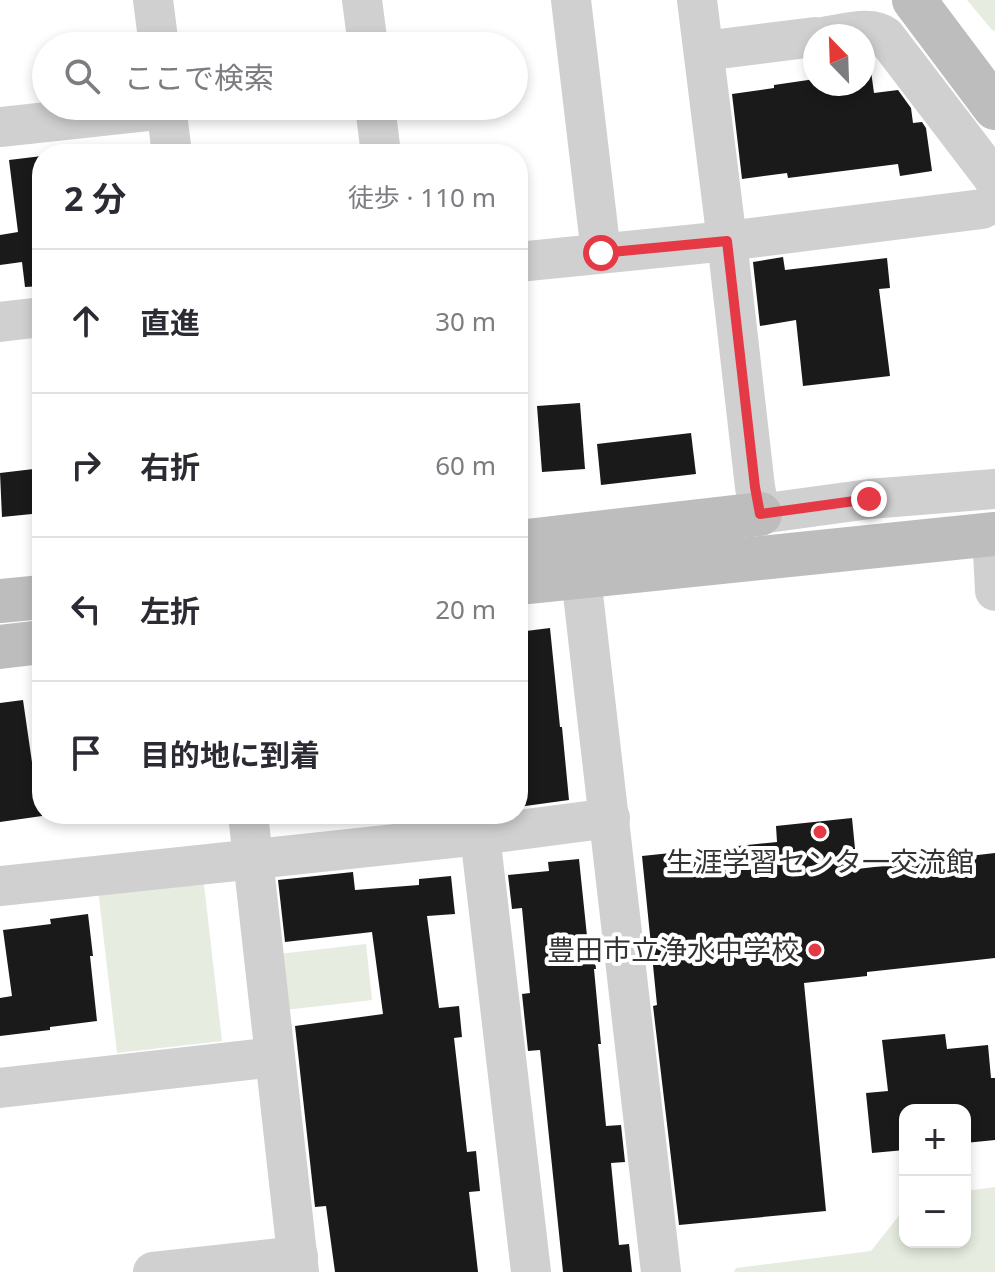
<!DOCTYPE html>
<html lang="ja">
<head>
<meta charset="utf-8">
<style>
  body { margin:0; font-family:"Noto Sans","Noto Sans JP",sans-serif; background:#f7f7f7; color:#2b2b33 }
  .controls { position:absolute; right:24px; bottom:24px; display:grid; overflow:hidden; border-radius:16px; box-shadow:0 4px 12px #0003 }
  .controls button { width:72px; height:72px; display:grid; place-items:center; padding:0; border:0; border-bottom:2px solid #e1e1e2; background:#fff; color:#2b2b33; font:40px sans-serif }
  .compass { position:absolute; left:803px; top:24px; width:72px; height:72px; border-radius:50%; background:#fff; box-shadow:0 4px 12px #0003; rotate:337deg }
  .stop { position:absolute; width:24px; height:24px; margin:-18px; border:6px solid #e63946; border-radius:50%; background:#fff }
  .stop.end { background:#e63946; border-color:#fff; box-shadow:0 2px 8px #0008 }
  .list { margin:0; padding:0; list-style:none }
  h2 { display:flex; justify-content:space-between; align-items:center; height:104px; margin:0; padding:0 32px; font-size:34px }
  h2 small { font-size:26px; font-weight:400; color:#7c7c81 }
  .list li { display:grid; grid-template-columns:52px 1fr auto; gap:24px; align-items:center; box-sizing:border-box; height:144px; padding:0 32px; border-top:2px solid #e1e1e2 }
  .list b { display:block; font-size:30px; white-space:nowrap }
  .list em { font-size:26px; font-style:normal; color:#7c7c81 }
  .icon { flex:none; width:44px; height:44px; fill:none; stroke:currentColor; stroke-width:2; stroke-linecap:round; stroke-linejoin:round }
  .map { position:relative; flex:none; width:995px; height:1272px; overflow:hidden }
  .search { position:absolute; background:#fff; box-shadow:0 4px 12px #0003; left:32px; top:32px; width:496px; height:88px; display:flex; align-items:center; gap:20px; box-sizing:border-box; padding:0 28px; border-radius:44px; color:#7c7c81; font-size:30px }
  .panel { position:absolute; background:#fff; box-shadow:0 4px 12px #0003; left:32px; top:144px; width:496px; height:680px; border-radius:32px }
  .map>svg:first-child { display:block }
  .green { fill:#e6ecdf }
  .building { fill:#1a1a1a }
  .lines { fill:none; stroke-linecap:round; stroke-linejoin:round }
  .street { stroke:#d0d0d0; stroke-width:40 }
  .secondary { stroke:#bdbdbd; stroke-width:44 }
  .route { stroke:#e63946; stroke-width:10 }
  .poi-dot { fill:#e63946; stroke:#fff; stroke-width:3 }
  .labels { text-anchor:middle; stroke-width:8; stroke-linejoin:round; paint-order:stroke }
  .poi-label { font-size:28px; fill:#333; stroke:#fff }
</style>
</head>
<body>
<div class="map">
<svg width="995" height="1272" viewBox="0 0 995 1272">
  <rect width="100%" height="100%" fill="#fff"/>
  <g class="green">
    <polygon points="967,0 995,0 995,31 992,30"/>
    <polygon points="203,876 222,1041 117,1053 98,889"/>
    <polygon points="366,944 372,1000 285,1010 279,954"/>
    <polygon points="995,1187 995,1272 734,1272 736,1268 871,1251 905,1208 905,1242 965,1242 965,1191"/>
  </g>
  <g class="building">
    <polygon points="871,71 874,93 898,90 911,108 913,123 922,122 926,128 932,171 900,176 898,164 788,178 787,173 742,179 732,94 774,88 774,85 815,79 815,84 863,84 863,72"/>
    <polygon points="42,156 42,286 25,287 22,262 0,265 0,235 18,232 9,160"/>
    <polygon points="783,257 785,270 887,258 890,288 879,289 890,376 803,386 796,320 760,326 753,262"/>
    <polygon points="580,403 585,469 542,472 537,406"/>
    <polygon points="691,433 696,474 601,485 597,444"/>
    <polygon points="42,468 42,513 2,517 0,473"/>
    <polygon points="550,628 560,727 562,727 569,800 518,807 518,632"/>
    <polygon points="23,700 35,783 42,782 42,816 0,822 0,703"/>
    <polygon points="852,818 857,869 995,853 995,958 867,972 867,976 804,983 826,1211 679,1225 653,1006 657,1005 642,856 777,842 776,826"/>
    <polygon points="579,859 587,936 593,936 596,969 594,969 601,1044 598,1044 606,1126 621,1125 625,1162 611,1163 619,1245 629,1244 632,1272 563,1272 540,1050 528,1051 522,994 530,993 522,908 512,909 508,875 549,871 548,862"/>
    <polygon points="353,872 355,890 419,885 419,879 451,876 455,914 427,916 439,1008 459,1006 462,1037 454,1038 467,1152 476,1151 480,1191 469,1192 478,1272 335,1272 326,1206 315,1207 295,1026 383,1014 372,932 285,942 278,880"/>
    <polygon points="88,914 93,956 90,956 97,1021 50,1027 50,1030 0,1036 0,998 12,996 3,930 51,924 50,919"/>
    <polygon points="945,1034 947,1049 988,1045 991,1078 995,1078 995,1140 965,1143 965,1110 905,1110 905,1150 872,1153 866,1093 888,1091 882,1040"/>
  </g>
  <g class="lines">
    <g class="street">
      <polyline points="153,0 159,46"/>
      <polyline points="362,0 368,46"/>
      <polyline points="571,0 601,253"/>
      <polyline points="697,0 727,241 982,209 995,202"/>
      <path d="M827,36C844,34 871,25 885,36L995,180"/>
      <polyline points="704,51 815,37"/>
      <polyline points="166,106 172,154"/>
      <polyline points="375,106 381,154"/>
      <polyline points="0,127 166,109"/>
      <polyline points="518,262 727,241 755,487 760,514 869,499 995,489"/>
      <polyline points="0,322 42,317"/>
      <polyline points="992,534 995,591"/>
      <polyline points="581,577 661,1272"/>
      <polyline points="248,814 299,1272"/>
      <polyline points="480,835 531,1272"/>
      <polyline points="0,886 480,835 610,818"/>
      <polyline points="0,1088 275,1057"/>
      <polyline points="153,1272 298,1256"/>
    </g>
    <g class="secondary">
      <polyline points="914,0 995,108"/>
      <polyline points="518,542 760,514"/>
      <polyline points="518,583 995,534"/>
      <polyline points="0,601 42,597"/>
      <polyline points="0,647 42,642"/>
    </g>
  </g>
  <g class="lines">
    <polyline class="route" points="601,253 727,241 755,487 760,514 869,499"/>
  </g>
  <g class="poi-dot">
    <circle cx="820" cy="832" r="8"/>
    <circle cx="815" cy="950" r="8"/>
  </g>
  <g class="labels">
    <g class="poi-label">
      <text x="820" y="872">生涯学習センタ一交流館</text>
      <text x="799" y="960" text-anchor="end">豊田市立浄水中学校</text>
    </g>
  </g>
</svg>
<div class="controls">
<button>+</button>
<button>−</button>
</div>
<svg class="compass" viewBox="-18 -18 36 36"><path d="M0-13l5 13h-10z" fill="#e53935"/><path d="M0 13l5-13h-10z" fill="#7c7c81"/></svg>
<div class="stop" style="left:601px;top:253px"></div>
<div class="stop end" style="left:869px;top:499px"></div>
<div class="search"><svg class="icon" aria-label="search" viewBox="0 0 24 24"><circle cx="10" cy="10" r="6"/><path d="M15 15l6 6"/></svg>ここで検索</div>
<section class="panel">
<h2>2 分<small>徒歩 · 110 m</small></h2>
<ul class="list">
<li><svg class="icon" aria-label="ahead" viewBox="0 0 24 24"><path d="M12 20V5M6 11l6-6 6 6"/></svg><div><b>直進</b></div><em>30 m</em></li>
<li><svg class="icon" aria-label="right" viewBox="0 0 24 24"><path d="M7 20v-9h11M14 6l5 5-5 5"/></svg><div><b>右折</b></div><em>60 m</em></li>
<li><svg class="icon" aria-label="left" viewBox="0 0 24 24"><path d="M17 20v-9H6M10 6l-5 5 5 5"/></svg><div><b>左折</b></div><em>20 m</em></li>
<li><svg class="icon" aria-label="arrive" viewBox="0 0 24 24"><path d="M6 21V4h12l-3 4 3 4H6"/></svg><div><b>目的地に到着</b></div></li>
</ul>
</section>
</div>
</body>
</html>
